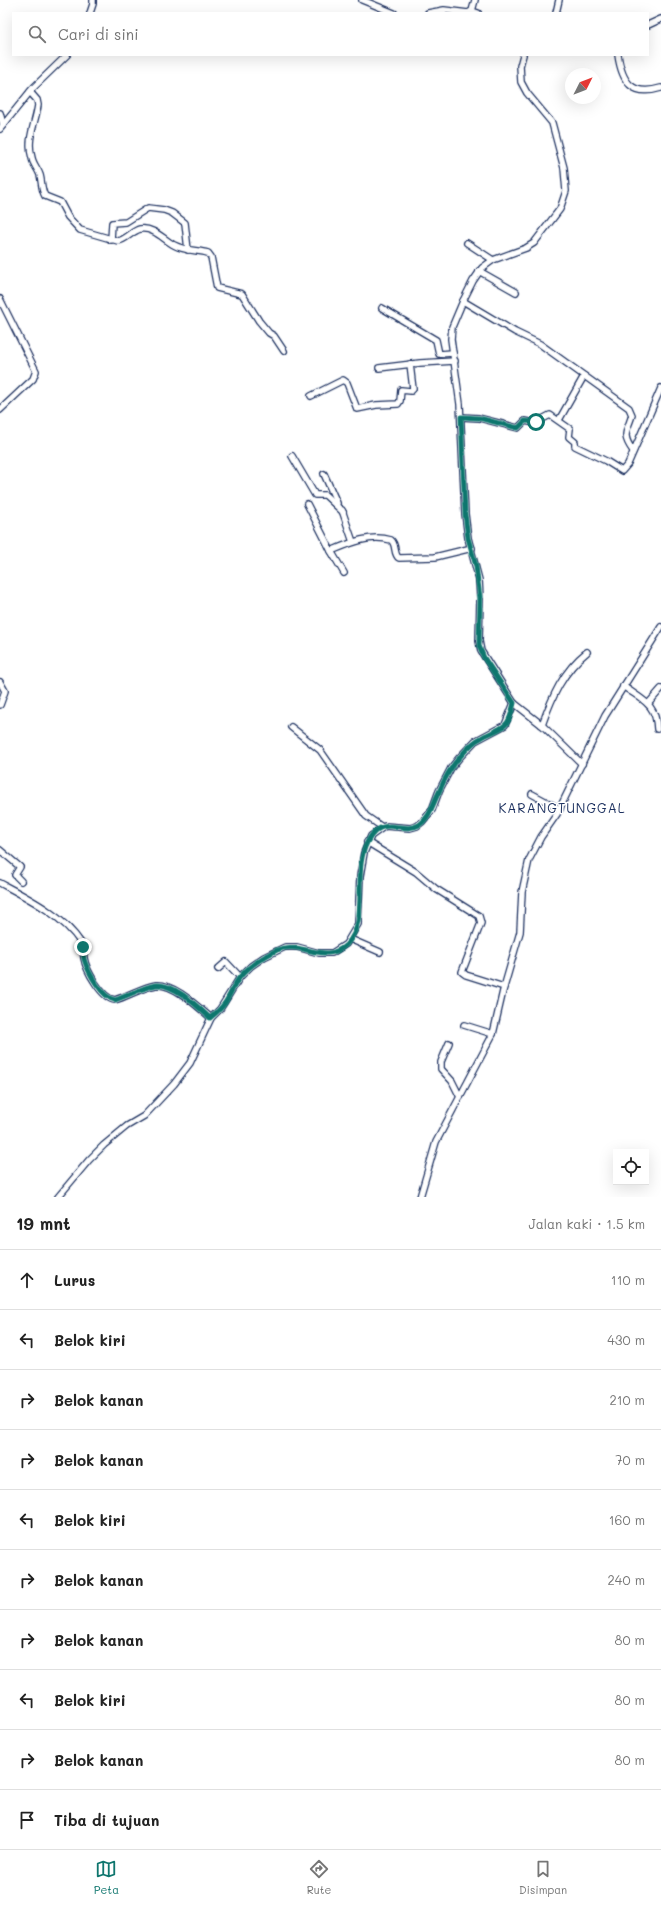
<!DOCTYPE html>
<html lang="id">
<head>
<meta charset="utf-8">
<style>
  body { margin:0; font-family:Mali,sans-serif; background:#f2f2f2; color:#222 }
  .controls { position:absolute; right:12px; bottom:12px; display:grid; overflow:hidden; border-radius:0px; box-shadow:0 4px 16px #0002 }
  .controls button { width:36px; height:36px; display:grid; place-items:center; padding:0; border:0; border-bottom:1px solid #e0e0e0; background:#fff; color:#222; font:20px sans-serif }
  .compass { position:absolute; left:565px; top:68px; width:36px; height:36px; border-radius:50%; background:#fff; box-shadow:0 4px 16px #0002; rotate:48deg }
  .stop { position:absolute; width:12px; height:12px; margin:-9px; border:3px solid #0f766e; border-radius:50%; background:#fff }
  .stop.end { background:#0f766e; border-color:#fff; box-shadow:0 1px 4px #0008 }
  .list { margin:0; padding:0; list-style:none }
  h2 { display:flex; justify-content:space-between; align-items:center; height:52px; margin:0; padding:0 16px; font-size:17px }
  h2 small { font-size:13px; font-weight:400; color:#767676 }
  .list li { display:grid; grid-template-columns:26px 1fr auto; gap:12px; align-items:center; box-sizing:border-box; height:60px; padding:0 16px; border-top:1px solid #e0e0e0 }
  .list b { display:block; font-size:15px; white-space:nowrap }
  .list em { font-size:13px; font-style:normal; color:#767676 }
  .icon { flex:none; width:22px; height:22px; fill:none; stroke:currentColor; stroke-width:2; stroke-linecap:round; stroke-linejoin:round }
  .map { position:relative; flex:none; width:661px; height:1197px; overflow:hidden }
  .search { position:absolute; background:#fff; box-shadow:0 4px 16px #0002; left:12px; right:12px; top:12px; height:44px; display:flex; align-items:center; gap:10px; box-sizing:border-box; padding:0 14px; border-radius:0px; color:#767676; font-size:15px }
  .sheet { height:652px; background:#fff }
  nav { display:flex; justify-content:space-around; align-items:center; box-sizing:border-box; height:56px; border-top:1px solid #e0e0e0; background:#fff; font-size:11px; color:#767676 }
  nav a { display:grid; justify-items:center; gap:2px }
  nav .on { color:#0f766e }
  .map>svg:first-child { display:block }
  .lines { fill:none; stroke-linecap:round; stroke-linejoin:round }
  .street-casing { stroke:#1b2f5e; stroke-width:8 }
  .street { stroke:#fff; stroke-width:5.5 }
  .route { stroke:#0f766e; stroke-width:5 }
  .labels { text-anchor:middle; stroke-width:3; stroke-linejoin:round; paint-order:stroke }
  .quarter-label { font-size:13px; letter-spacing:1px; fill:#1b2f5e; stroke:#fff }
</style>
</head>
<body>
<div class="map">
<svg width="661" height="1197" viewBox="0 0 661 1197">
  <rect width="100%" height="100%" fill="#fff"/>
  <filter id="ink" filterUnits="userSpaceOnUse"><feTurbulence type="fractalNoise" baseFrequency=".025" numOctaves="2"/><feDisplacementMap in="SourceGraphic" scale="8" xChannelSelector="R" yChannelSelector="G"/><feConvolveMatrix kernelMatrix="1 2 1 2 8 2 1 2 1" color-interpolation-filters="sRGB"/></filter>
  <g filter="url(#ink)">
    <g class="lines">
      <g class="street-casing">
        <g id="street">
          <polyline points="362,0 394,13"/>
          <polyline points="472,11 475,0"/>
          <polyline points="90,13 93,4 93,0"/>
          <polyline points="428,13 444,10 468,13 472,11 478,13"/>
          <polyline points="556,13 559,0"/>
          <polyline points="648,25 661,19"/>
          <polyline points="523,55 520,66 521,82 527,93 552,123 564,168 566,191 560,209 534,243 526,248 493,260 482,268 473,281 463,301 452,327 451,339 460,404 465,514 468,538 479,580 480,598 479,641 481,651 514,703 542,725 582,764"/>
          <path d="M618,55C622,82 632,97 661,88"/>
          <path d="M30,92L37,100L38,105C36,122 26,139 32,158C33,164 38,169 40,175C42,182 41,189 45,196L60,202L68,217L80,230L118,241C127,239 132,231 140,229C154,227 164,240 174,245C185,251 197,250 208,253L211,257L217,288L242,294L259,321L269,333L274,336L284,351"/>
          <polyline points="0,113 3,125"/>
          <polyline points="0,129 33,88 67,55"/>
          <polyline points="111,240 112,223 126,222 148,208 164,210 172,213 185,223 188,250"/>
          <polyline points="467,243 493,260"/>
          <polyline points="479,271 516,292"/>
          <polyline points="0,299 36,371 33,379 0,410"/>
          <path d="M463,301L515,332L540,344L629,408L632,415C627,432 621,434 633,451"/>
          <polyline points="382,308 436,340 439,354 453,353"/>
          <polyline points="379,368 420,363 455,361"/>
          <polyline points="311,396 343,380 347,383 357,409 376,405 398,404 400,401 401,390 411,391 413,389 410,364"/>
          <polyline points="461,417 479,418 518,428 525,421 535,423 550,415 570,429 569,437 575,442 575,446 606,461 622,471 628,464 661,388"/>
          <polyline points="559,420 584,376"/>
          <polyline points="292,456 315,495 325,495 343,512"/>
          <polyline points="324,474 337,503"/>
          <polyline points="307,504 331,551 344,573"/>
          <polyline points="342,510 353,542"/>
          <path d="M331,551C350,543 370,534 391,540C397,545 393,554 399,558L435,557L472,548"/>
          <polyline points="0,682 5,691 0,705"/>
          <path d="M623,686C642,700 656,703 657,729"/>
          <polyline points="648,704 661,689"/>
          <path d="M542,725C552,697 563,671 587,652"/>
          <polyline points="291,727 320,750 366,816 382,827"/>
          <polyline points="532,794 560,809"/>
          <polyline points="367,842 416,872 436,889 479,916 481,923 462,972 466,975 504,987"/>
          <polyline points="0,850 20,867 15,875 21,881"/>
          <path d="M0,883C28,898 63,915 81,943C84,948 83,952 84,958C86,970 102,999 115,1000C128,996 143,987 156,985C174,983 198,1007 211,1018"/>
          <polyline points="350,939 380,952"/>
          <polyline points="218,969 226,962 240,977"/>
          <polyline points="464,1025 493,1034"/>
          <polyline points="449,1043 441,1062 441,1069 452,1081 460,1097"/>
          <polyline points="58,1197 89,1160 104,1145 127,1126 144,1116 174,1084 190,1063 211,1018 220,1009 240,977 251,966 264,957 285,947 297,947 319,953 332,953 346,944 358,924 360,876 364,853 371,836 385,826 410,828 417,826 422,822 432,810 439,791 451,768 459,758 475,741 505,725 514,703"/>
          <polyline points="420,1197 436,1142 493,1034 503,991 520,932 522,892 529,860 541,837 557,814 605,716 661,627"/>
        </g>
      </g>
      <use href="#street" class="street"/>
    </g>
  </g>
  <g class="lines" filter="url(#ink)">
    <path class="route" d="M83,947C84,951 83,955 84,959C88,972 102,998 115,1000C128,996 143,987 156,985C174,983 198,1007 210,1018C216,1013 221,1009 225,1003C231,994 234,984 240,977C250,965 263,957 277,950C300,940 325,965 346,945C373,918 348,867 371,836C386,816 403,834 419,825C430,818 433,803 439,792C444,780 450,768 459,758C465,751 472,742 481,738C488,733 502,730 507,723C511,718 512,710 514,703L484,658L479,646L480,598L476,566L468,538L465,514L461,417L479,418L518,428L525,421L536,422"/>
  </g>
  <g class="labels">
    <g class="quarter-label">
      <text x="562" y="813">KARANGTUNGGAL</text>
    </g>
  </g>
</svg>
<div class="controls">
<button><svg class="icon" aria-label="locate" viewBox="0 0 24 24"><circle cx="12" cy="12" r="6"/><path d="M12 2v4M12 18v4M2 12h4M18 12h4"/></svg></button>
</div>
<svg class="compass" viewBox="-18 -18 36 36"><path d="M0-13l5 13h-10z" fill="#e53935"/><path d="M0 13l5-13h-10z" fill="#767676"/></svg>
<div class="stop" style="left:536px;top:422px"></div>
<div class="stop end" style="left:83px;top:947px"></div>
<div class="search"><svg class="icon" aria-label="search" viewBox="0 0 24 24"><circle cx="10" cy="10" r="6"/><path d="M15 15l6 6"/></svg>Cari di sini</div>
</div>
<section class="sheet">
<h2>19 mnt<small>Jalan kaki · 1.5 km</small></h2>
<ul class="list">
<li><svg class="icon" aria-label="ahead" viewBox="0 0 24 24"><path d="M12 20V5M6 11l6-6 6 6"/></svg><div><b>Lurus</b></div><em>110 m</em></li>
<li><svg class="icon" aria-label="left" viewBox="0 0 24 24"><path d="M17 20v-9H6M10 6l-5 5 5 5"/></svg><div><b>Belok kiri</b></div><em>430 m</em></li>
<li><svg class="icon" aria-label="right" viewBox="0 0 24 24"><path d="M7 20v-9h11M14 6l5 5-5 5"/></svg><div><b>Belok kanan</b></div><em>210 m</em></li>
<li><svg class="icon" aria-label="right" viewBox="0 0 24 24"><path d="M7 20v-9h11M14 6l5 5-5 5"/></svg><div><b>Belok kanan</b></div><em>70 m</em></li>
<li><svg class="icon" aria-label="left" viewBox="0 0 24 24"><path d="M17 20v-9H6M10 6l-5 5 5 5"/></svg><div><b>Belok kiri</b></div><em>160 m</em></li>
<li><svg class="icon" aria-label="right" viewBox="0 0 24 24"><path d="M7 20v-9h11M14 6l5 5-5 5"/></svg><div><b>Belok kanan</b></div><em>240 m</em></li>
<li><svg class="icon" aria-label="right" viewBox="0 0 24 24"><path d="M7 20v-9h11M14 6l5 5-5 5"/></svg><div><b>Belok kanan</b></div><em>80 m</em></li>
<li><svg class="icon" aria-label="left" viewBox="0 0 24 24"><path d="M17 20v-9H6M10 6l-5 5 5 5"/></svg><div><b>Belok kiri</b></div><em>80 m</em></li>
<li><svg class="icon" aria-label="right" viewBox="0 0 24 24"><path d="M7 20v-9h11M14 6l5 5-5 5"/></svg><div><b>Belok kanan</b></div><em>80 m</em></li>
<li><svg class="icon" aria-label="arrive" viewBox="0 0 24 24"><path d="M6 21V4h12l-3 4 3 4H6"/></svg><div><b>Tiba di tujuan</b></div></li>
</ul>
</section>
<nav>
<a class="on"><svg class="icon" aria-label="map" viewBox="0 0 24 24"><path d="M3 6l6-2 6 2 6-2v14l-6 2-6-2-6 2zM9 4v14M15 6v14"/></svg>Peta</a>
<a><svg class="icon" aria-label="directions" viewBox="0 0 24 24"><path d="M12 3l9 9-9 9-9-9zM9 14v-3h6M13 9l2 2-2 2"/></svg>Rute</a>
<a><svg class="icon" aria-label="saved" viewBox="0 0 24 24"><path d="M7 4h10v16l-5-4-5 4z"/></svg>Disimpan</a>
</nav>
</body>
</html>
